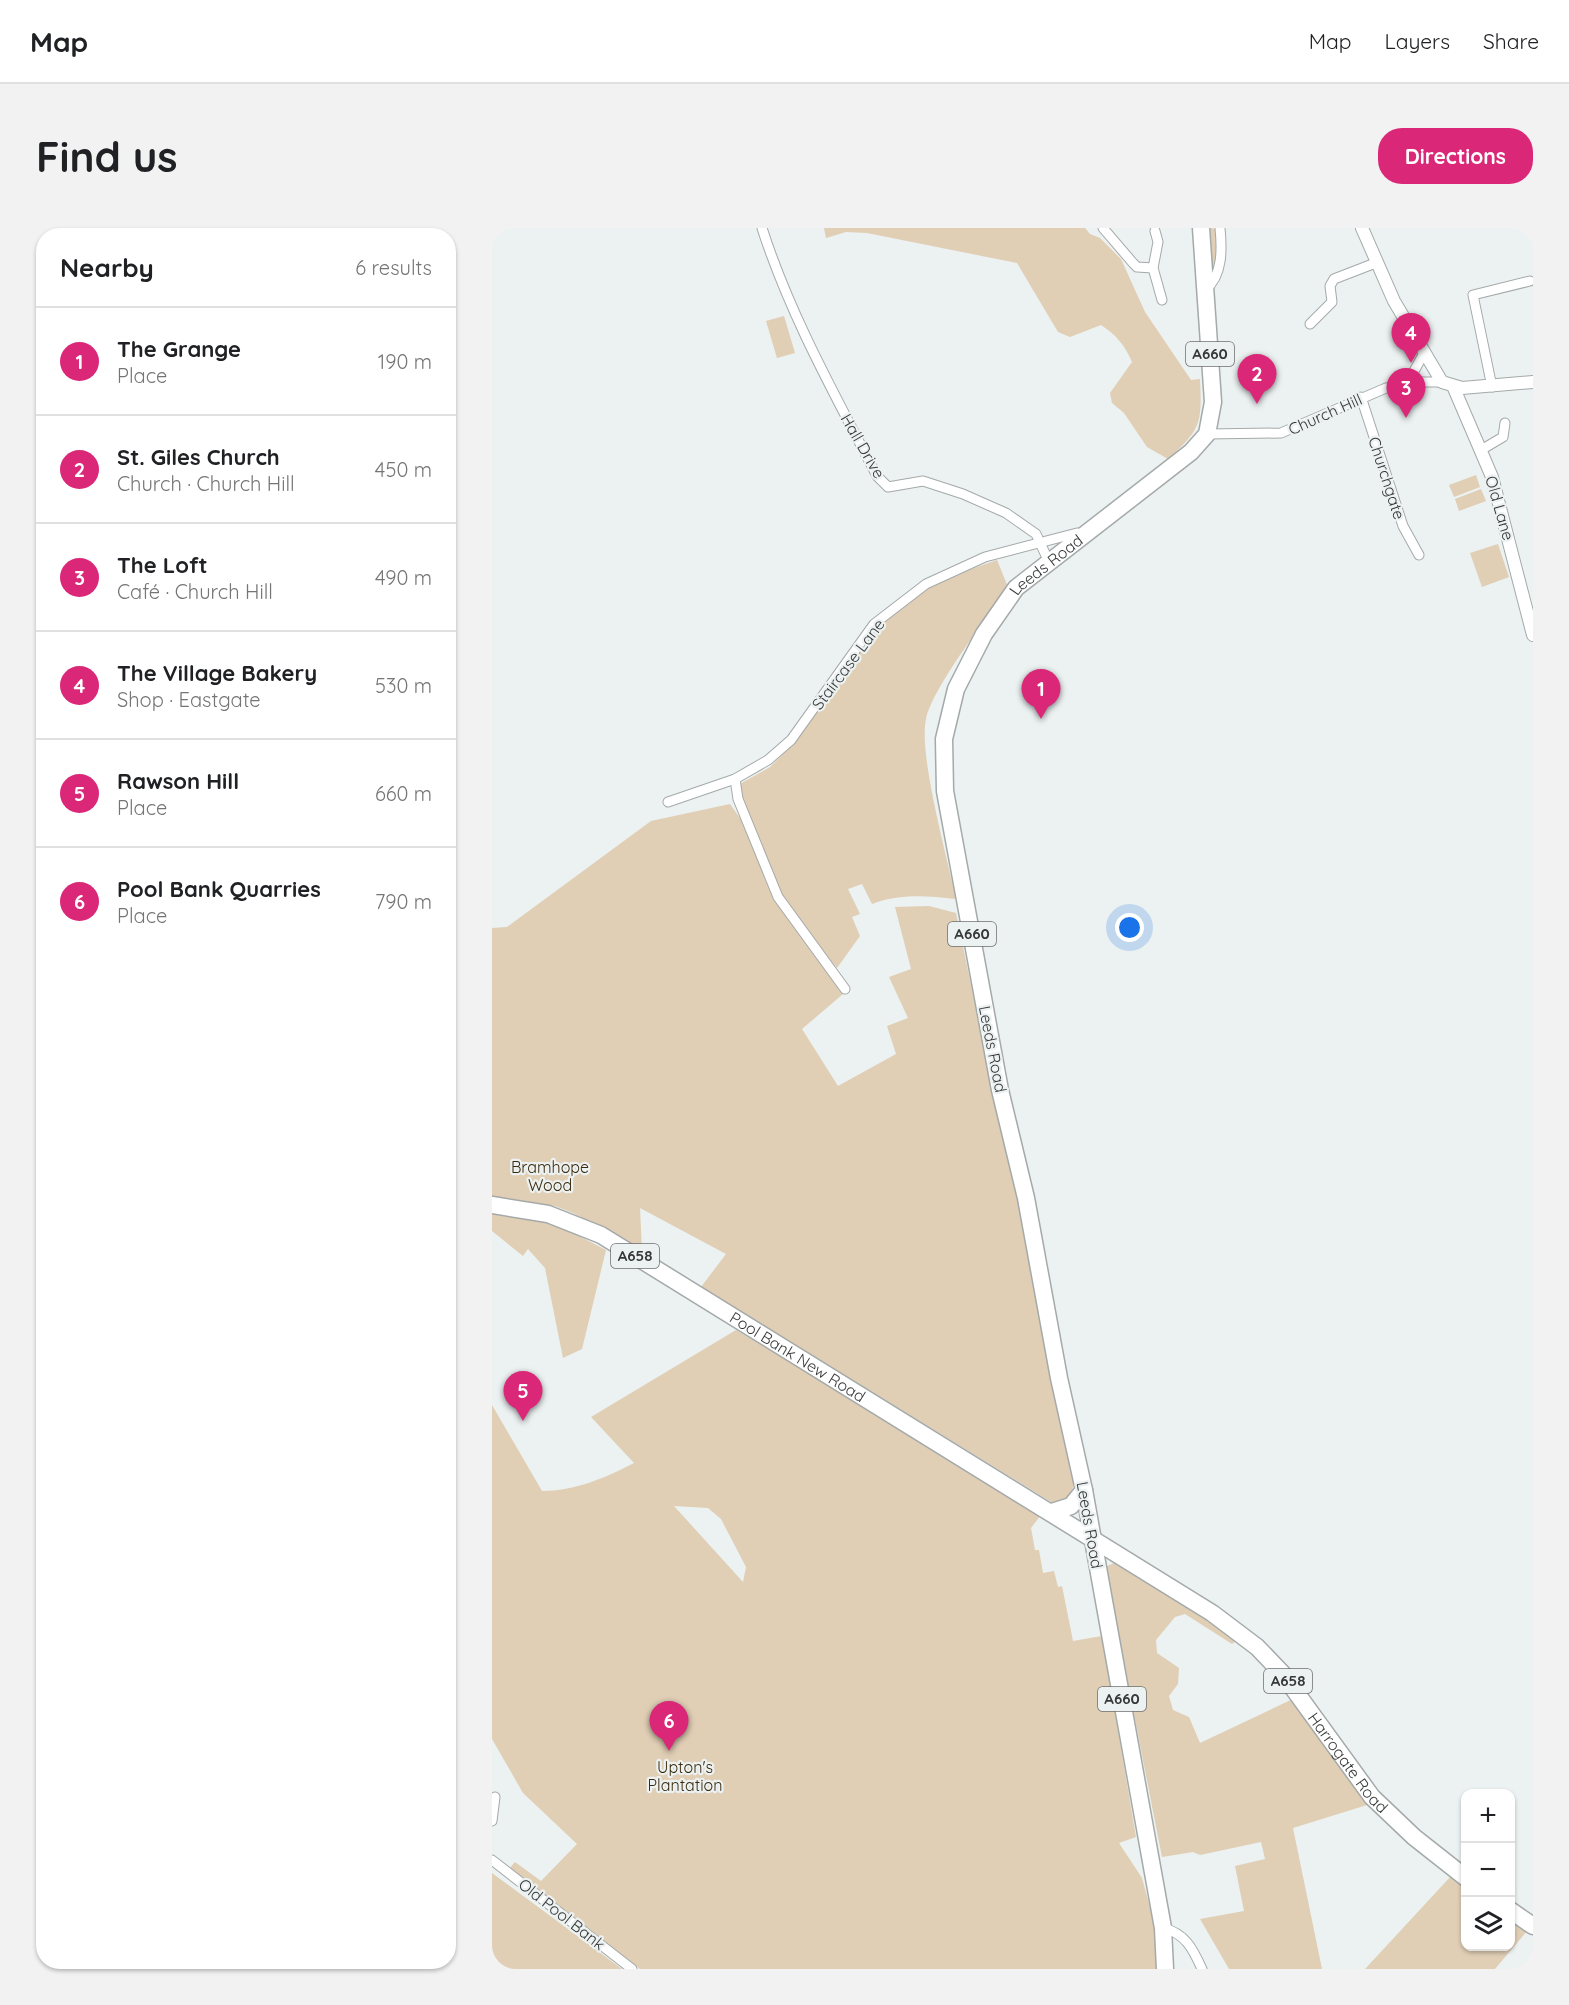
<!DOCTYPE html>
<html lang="en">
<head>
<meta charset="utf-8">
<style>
  body { margin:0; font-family:Quicksand,sans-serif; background:#f2f2f2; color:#202124 }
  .controls { position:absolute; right:18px; bottom:18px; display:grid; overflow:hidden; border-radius:12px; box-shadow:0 2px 4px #0004 }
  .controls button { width:54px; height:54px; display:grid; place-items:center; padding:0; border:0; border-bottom:2px solid #e0e0e0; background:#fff; color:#202124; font:30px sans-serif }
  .you { position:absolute; left:638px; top:700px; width:21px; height:21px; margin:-15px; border:4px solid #fff; border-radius:50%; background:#1a73e8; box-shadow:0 0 0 9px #1a73e833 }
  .badge { display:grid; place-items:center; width:39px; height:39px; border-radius:50%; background:#db2777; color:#fff; font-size:20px; font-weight:700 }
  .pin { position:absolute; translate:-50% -50px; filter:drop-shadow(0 2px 3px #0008) }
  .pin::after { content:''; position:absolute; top:32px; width:21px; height:18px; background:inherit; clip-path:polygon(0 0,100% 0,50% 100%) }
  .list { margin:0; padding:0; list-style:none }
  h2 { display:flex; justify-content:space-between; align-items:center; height:78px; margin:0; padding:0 24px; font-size:26px }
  h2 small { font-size:20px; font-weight:400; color:#757577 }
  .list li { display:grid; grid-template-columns:39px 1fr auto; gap:18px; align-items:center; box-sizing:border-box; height:108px; padding:0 24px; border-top:2px solid #e0e0e0 }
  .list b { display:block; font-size:22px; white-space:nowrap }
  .list p { margin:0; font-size:20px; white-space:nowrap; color:#757577 }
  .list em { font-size:20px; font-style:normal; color:#757577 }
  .icon { flex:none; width:33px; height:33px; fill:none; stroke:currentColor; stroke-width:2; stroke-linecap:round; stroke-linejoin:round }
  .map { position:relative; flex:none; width:1041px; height:1741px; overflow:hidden; border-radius:24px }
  header { display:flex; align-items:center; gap:36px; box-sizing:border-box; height:84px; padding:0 30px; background:#fff; border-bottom:2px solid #e0e0e0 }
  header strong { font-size:28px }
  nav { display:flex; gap:33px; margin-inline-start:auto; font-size:21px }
  .intro { display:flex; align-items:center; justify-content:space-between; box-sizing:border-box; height:144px; padding:0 36px }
  h1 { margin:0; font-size:42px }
  .button { padding:15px 27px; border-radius:24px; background:#db2777; color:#fff; font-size:21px; font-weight:700 }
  main { display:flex; gap:36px; padding:0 36px }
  aside { flex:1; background:#fff; border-radius:24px; box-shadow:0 2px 4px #0004 }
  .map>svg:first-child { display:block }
  .green { fill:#e0ceb5; fill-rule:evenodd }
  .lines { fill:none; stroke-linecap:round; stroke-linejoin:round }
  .street-casing { stroke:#a4a9a9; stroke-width:11 }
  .secondary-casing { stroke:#a4a9a9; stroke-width:14 }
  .highway-casing { stroke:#a4a9a9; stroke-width:19 }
  .street { stroke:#fff; stroke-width:9 }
  .secondary { stroke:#fff; stroke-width:12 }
  .highway { stroke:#fff; stroke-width:16 }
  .labels { text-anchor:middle; stroke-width:4.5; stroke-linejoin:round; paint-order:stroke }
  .shield { fill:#ecf1f1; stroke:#6d6f6f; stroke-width:1.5 }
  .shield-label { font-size:15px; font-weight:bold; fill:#363737 }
  .street-label { font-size:16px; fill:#363737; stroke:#ecf1f1 }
  .park-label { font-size:16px; fill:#3c290c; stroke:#ecf1f1 }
</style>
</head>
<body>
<header>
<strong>Map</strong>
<nav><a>Map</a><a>Layers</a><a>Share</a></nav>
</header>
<div class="intro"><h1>Find us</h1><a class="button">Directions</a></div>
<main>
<aside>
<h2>Nearby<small>6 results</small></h2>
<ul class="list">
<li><span class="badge">1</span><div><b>The Grange</b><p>Place</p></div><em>190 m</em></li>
<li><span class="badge">2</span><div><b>St. Giles Church</b><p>Church · Church Hill</p></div><em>450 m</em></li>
<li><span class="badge">3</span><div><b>The Loft</b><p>Café · Church Hill</p></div><em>490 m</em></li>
<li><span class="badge">4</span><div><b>The Village Bakery</b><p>Shop · Eastgate</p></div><em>530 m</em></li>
<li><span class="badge">5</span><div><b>Rawson Hill</b><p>Place</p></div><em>660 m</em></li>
<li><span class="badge">6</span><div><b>Pool Bank Quarries</b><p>Place</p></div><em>790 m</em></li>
</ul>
</aside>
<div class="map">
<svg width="1041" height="1741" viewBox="0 0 1041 1741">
  <rect width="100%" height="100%" fill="#ecf1f1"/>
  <g class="green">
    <path d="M332,0H593L598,6L608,10L629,31L653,84L699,152L708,151C710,196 709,201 676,231L655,219L632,185L620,175L618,165L640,134C633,117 624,107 609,97L578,109L566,104L525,35L375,5L354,4L334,10Z"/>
    <polygon points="718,0 724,1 724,34 720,45"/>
    <polygon points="292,88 303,125 285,130 274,93"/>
    <polygon points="984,247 988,259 962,269 957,257"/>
    <polygon points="989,261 994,273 967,283 963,271"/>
    <polygon points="1006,316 1017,349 990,359 978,325"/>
    <path d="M505,332L516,359C495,390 441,459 434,491C426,526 456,632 464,671C435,668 408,665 380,676L370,656L356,661L368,686L360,689L368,708L345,740L305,691L286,662L246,557L278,539L298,519L346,456L379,402L439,355Z"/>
    <path d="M238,576L255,600L277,660L351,766L310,801L346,858L404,826L395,798L416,790L397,749L419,741L403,679L437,678L464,685L499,853L527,961L582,1256C578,1269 575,1273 561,1275L209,1059L234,1026L148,980L150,1022L81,985L63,978L0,970V700L15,699L159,593Z"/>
    <polygon points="0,982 50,989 114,1022 90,1121 71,1130 53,1040 36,1021 31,1028 0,1003"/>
    <path d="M244,1102L360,1170L548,1288L539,1300L543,1322H547L551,1345L562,1343L566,1359L570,1358L581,1413L610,1408L644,1609L627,1615L650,1650L666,1709L667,1741H148L15,1643L23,1634L49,1653L85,1616L31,1565L0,1511V1177L50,1263C83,1263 113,1250 142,1235L99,1189ZM182,1278L216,1280L229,1291L254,1339L251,1354Z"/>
    <polygon points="622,1335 747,1411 740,1416 693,1386 683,1389 664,1412 665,1425 687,1440 686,1456 677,1468 681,1482 697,1489 708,1515 803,1470 875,1577 801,1600 830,1741 737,1741 708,1691 752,1683 743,1638 773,1631 769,1614 708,1627 701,1624 670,1629 613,1339"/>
    <polygon points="0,1645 130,1741 0,1741"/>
    <polygon points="960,1647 973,1658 974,1718 1018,1718 1019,1691 1035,1703 1003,1741 873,1741"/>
  </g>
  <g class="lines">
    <g class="street-casing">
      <g id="street">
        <path d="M270,0C298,87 343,167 385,248L396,259L431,253L471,266L514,285L544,306L557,334"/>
        <polyline points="611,0 641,35 645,39 661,40"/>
        <polyline points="663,3 666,14 661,40 670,72"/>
        <path d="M714,61C731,47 730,20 728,0"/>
        <polyline points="818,96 840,74 838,58 842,51 886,34"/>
        <polyline points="916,154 932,125"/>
        <polyline points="1000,159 981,67 1038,53"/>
        <polyline points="869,169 911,298 927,327"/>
        <polyline points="715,206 789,205 894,160 916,154 950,154"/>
        <polyline points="989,222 1011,209 1013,195"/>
        <polyline points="243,551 246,571 286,669 353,761"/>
        <polyline points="176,574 243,551 276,532 299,512 382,396 434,356 493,329 585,305 590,306"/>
        <polyline points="0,1593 3,1569"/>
        <polyline points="0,1632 140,1741"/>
        <path d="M671,1700C693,1705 701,1721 710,1741"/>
      </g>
    </g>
    <g class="secondary-casing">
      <g id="secondary">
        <polyline points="870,0 902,73 950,154 970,160 1041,154"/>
        <polyline points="961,158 1000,249 1041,407"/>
      </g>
    </g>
    <g class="highway-casing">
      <g id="highway">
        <path id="s1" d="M0,977L56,986L109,1007L720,1385L765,1419L790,1445L880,1569L922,1609L974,1650"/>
        <polyline points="560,1284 579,1278 592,1262"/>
        <polyline points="1018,1682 1041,1698"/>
        <path id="s2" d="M673,1741L671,1700L592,1262L567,1150L534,970L508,862L453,563L452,511L464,461L492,406L524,360L699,224L715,206L721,174L709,0"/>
      </g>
    </g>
    <use href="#street" class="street"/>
    <use href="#secondary" class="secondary"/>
    <use href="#highway" class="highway"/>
  </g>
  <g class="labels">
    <g class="shield">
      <rect x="694" y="114" width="48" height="24" rx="4.5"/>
      <rect x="456" y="694" width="48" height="24" rx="4.5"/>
      <rect x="119" y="1016" width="48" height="24" rx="4.5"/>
      <rect x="772" y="1441" width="48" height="24" rx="4.5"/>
      <rect x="606" y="1459" width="48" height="24" rx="4.5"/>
    </g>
    <g class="shield-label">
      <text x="718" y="131">A660</text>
      <text x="480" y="711">A660</text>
      <text x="143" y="1033">A658</text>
      <text x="796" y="1458">A658</text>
      <text x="630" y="1476">A660</text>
    </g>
    <g class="street-label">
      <text transform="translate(833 186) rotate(-24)" y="6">Church Hill</text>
      <text transform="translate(371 218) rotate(60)" y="6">Hall Drive</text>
      <text transform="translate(895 250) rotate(72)" y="6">Churchgate</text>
      <text transform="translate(1008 280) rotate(74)" y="6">Old Lane</text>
      <text dy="6" stroke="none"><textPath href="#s2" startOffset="1458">Leeds Road</textPath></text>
      <text transform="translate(356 436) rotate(-53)" y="6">Staircase Lane</text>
      <text transform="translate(501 821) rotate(79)" y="6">Leeds Road</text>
      <text dy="6" stroke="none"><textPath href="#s1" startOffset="345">Pool Bank New Road</textPath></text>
      <text transform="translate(598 1297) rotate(80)" y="6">Leeds Road</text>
      <text dy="6" stroke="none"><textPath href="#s1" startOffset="1036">Harrogate Road</textPath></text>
      <text transform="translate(70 1686) rotate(38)" y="6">Old Pool Bank</text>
    </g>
    <g class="park-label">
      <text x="58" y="945">Bramhope<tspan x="58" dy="18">Wood</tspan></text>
      <text x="193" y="1545">Upton's<tspan x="193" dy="18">Plantation</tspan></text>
    </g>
  </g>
</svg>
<div class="controls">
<button>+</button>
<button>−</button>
<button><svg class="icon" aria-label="layers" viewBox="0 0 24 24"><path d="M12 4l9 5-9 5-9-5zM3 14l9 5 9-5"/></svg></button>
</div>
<div class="you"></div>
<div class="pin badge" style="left:549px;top:491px">1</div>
<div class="pin badge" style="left:765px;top:176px">2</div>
<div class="pin badge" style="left:914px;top:190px">3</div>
<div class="pin badge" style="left:919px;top:135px">4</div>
<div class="pin badge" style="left:31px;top:1193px">5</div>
<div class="pin badge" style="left:177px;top:1523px">6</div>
</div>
</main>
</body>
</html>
